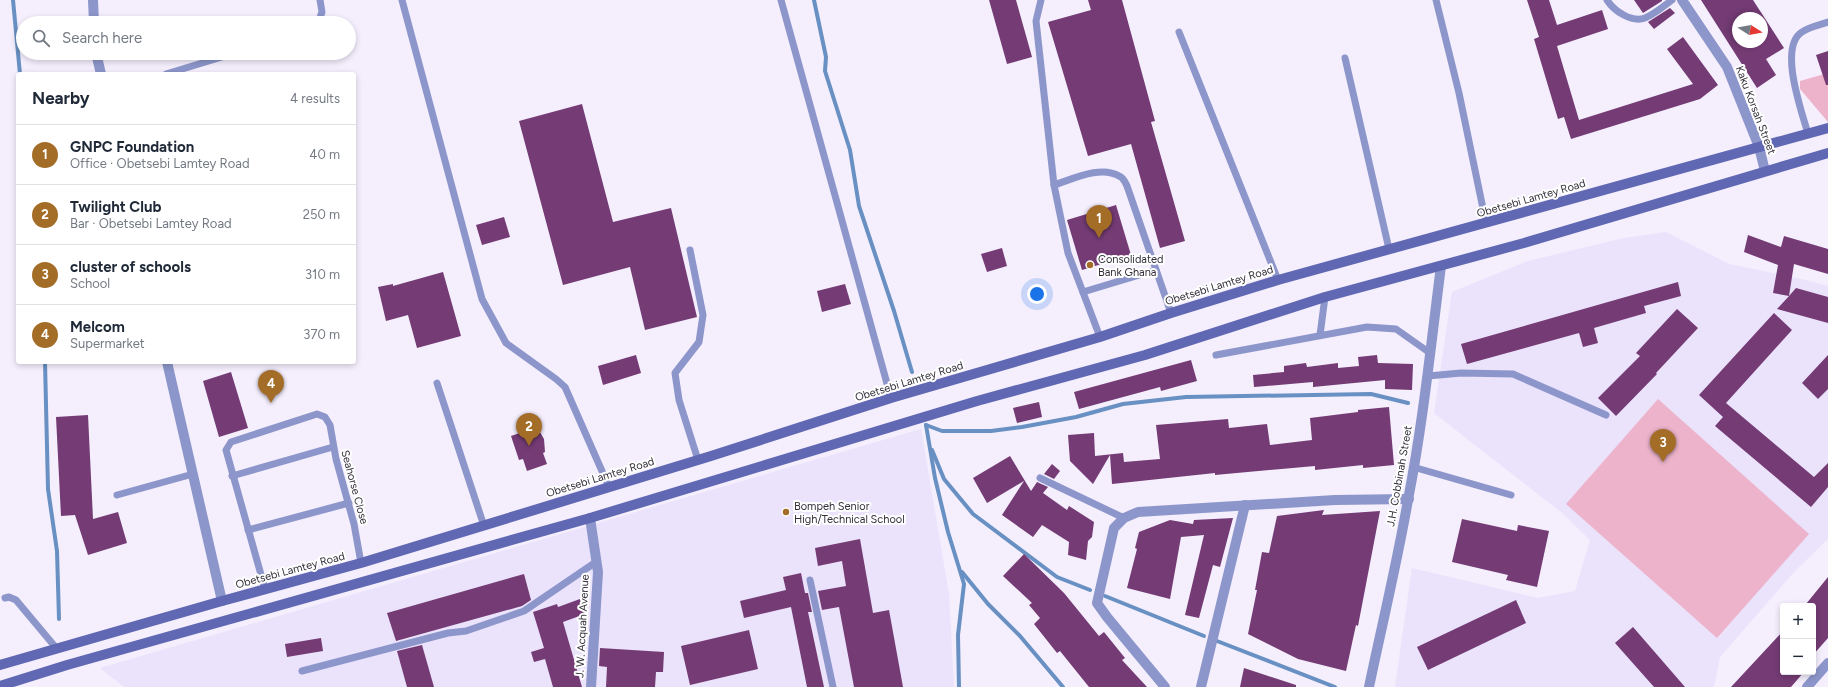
<!DOCTYPE html>
<html lang="en">
<head>
<meta charset="utf-8">
<style>
  body { margin:0; font-family:Figtree,sans-serif; background:#f6f6f7; color:#1f2937 }
  .controls { position:absolute; right:12px; bottom:12px; display:grid; overflow:hidden; border-radius:4px; box-shadow:0 2px 6px #0003 }
  .controls button { width:36px; height:36px; display:grid; place-items:center; padding:0; border:0; border-bottom:1px solid #e0e1e3; background:#fff; color:#1f2937; font:20px sans-serif }
  .compass { position:absolute; left:1732px; top:12px; width:36px; height:36px; border-radius:50%; background:#fff; box-shadow:0 2px 6px #0003; rotate:101deg }
  .you { position:absolute; left:1037px; top:294px; width:14px; height:14px; margin:-10px; border:3px solid #fff; border-radius:50%; background:#1a73e8; box-shadow:0 0 0 6px #1a73e833 }
  .badge { display:grid; place-items:center; width:26px; height:26px; border-radius:50%; background:#a36d28; color:#fff; font-size:13px; font-weight:700 }
  .pin { position:absolute; translate:-50% -33px; filter:drop-shadow(0 1px 2px #0008) }
  .pin::after { content:''; position:absolute; top:21px; width:14px; height:12px; background:inherit; clip-path:polygon(0 0,100% 0,50% 100%) }
  .list { margin:0; padding:0; list-style:none }
  h2 { display:flex; justify-content:space-between; align-items:center; height:52px; margin:0; padding:0 16px; font-size:17px }
  h2 small { font-size:13px; font-weight:400; color:#747a83 }
  .list li { display:grid; grid-template-columns:26px 1fr auto; gap:12px; align-items:center; box-sizing:border-box; height:60px; padding:0 16px; border-top:1px solid #e0e1e3 }
  .list b { display:block; font-size:15px; white-space:nowrap }
  .list p { margin:0; font-size:13px; white-space:nowrap; color:#747a83 }
  .list em { font-size:13px; font-style:normal; color:#747a83 }
  .icon { flex:none; width:22px; height:22px; fill:none; stroke:currentColor; stroke-width:2; stroke-linecap:round; stroke-linejoin:round }
  .map { position:relative; flex:none; width:1828px; height:687px; overflow:hidden }
  .search { position:absolute; background:#fff; box-shadow:0 2px 6px #0003; left:16px; top:16px; width:340px; height:44px; display:flex; align-items:center; gap:10px; box-sizing:border-box; padding:0 14px; border-radius:22px; color:#747a83; font-size:15px }
  .panel { position:absolute; background:#fff; box-shadow:0 2px 6px #0003; left:16px; top:72px; width:340px; height:292px; border-radius:4px }
  .map>svg:first-child { display:block }
  .built { fill:#ebe2fc }
  .green { fill:#edb3ca }
  .lines { fill:none; stroke-linecap:round; stroke-linejoin:round }
  .stream { stroke:#6890c2; stroke-width:4 }
  .building { fill:#743b74; fill-rule:evenodd }
  .service { stroke:#8d96ca; stroke-width:7 }
  .minor { stroke:#8d96ca; stroke-width:10 }
  .secondary { stroke:#6068b3; stroke-width:10 }
  .poi-dot { fill:#a36d28; stroke:#fff; stroke-width:1.5 }
  .labels { text-anchor:middle; stroke-width:4; stroke-linejoin:round; paint-order:stroke }
  .street-label { font-size:11px; fill:#332f39; stroke:#fff }
  .poi-label { font-size:11px; fill:#332f39; stroke:#fff; text-anchor:start }
</style>
</head>
<body>
<div class="map">
<svg width="1828" height="687" viewBox="0 0 1828 687">
  <rect width="100%" height="100%" fill="#f4eefd"/>
  <g class="built">
    <polygon points="1666,232 1729,264 1806,280 1828,286 1828,539 1794,572 1720,657 1714,687 1395,687 1412,568 1538,598 1575,591 1590,540 1561,512 1434,413 1452,292 1528,261 1624,238"/>
    <polygon points="921,429 949,594 954,687 124,687 100,668"/>
  </g>
  <g class="green">
    <polygon points="1828,73 1828,122 1800,89 1800,81"/>
    <polygon points="1658,399 1809,534 1717,638 1566,504"/>
  </g>
  <g class="lines">
    <g class="stream">
      <polyline points="13,0 20,74"/>
      <polyline points="814,0 826,57 825,71 850,150 859,206 894,311 912,372"/>
      <polyline points="45,362 48,489 57,551 59,619"/>
      <polyline points="926,425 942,431 991,431 1022,427 1076,417 1123,404 1186,397 1371,394 1408,403"/>
      <polyline points="926,425 935,478 948,532 964,584 958,635 959,687"/>
      <polyline points="932,450 944,479 973,514 1057,577 1090,590"/>
      <polyline points="962,572 988,604 1020,636 1063,687"/>
      <polyline points="1105,596 1204,636"/>
      <polyline points="1217,641 1335,687"/>
    </g>
  </g>
  <g class="building">
    <polygon points="989,0 1016,0 1032,57 1007,64"/>
    <polygon points="1088,0 1122,0 1155,121 1151,122 1185,241 1160,248 1131,144 1088,156 1048,22 1091,10"/>
    <polygon points="1527,0 1549,0 1557,25 1602,10 1608,29 1557,46 1579,120 1693,84 1667,49 1683,37 1718,85 1700,99 1571,139 1564,117 1558,119 1534,39 1539,37"/>
    <polygon points="1634,0 1662,0 1662,1 1643,13"/>
    <path d="M1701,0H1753L1784,48L1766,59L1776,75L1757,88ZM1738,18H1762V42H1738Z"/>
    <polygon points="1670,8 1675,13 1654,29 1648,22"/>
    <polygon points="1828,51 1828,85 1826,85 1816,55"/>
    <polygon points="582,104 613,222 671,208 697,317 645,330 630,267 563,285 519,121"/>
    <polygon points="1116,205 1131,255 1082,270 1067,220"/>
    <polygon points="504,217 510,237 482,245 476,225"/>
    <polygon points="1748,235 1781,247 1784,236 1828,249 1828,274 1794,264 1789,296 1796,288 1828,297 1828,323 1777,309 1789,296 1773,293 1778,265 1744,252"/>
    <polygon points="1002,248 1007,266 987,272 981,254"/>
    <polygon points="443,272 461,336 417,348 408,315 386,321 378,287 393,284 393,286"/>
    <polygon points="1678,282 1681,296 1644,306 1646,313 1594,328 1598,343 1583,347 1579,333 1467,364 1461,344"/>
    <polygon points="845,284 851,304 822,312 817,291"/>
    <polygon points="1677,309 1698,328 1656,373 1657,374 1616,416 1598,398 1640,356 1636,353"/>
    <polygon points="1774,313 1792,330 1726,403 1814,477 1828,463 1828,487 1811,507 1715,426 1723,417 1699,395"/>
    <polygon points="636,355 641,373 603,385 598,366"/>
    <polygon points="1377,355 1378,363 1413,364 1412,390 1385,389 1385,380 1313,387 1313,382 1254,387 1253,375 1284,372 1284,366 1306,363 1307,367 1338,363 1338,368 1359,366 1358,357"/>
    <polygon points="1828,355 1828,389 1818,399 1802,383"/>
    <polygon points="1191,360 1197,381 1161,391 1160,387 1079,409 1074,392"/>
    <polygon points="231,372 248,428 219,437 203,381"/>
    <polygon points="1039,402 1042,417 1017,423 1013,408"/>
    <polygon points="1389,407 1394,465 1363,468 1363,465 1315,470 1315,466 1215,475 1215,473 1112,484 1110,455 1093,484 1070,461 1068,435 1094,433 1095,456 1123,453 1124,462 1160,459 1156,425 1228,419 1229,428 1267,424 1270,445 1312,440 1310,418 1358,412 1358,410"/>
    <polygon points="88,415 93,519 118,512 127,543 88,555 75,515 61,516 56,417"/>
    <polygon points="537,427 544,439 545,452 543,453 547,464 527,471 523,459 519,460 511,436"/>
    <polygon points="1010,456 1031,491 1037,482 1048,487 1043,493 1067,510 1069,506 1094,522 1092,537 1088,541 1086,560 1068,555 1069,542 1042,525 1033,537 1002,515 1024,481 987,503 973,478"/>
    <polygon points="1052,464 1060,471 1054,479 1044,474"/>
    <polygon points="1324,510 1322,515 1380,511 1358,626 1356,625 1346,671 1298,659 1248,634 1257,590 1255,590 1262,552 1269,553 1277,516"/>
    <polygon points="1233,518 1220,567 1213,565 1199,618 1185,615 1204,535 1181,537 1170,599 1127,588 1137,549 1135,548 1139,532 1170,520 1193,524 1194,520"/>
    <polygon points="1462,519 1517,531 1518,525 1549,531 1537,587 1506,580 1508,575 1452,562"/>
    <polygon points="860,539 873,613 889,610 903,687 854,687 839,607 822,610 818,591 846,586 842,561 818,566 815,548"/>
    <polygon points="1024,554 1064,593 1099,636 1104,632 1125,658 1122,660 1147,687 1089,687 1060,651 1057,653 1034,624 1040,618 1029,605 1032,603 1003,576"/>
    <polygon points="801,573 805,593 808,593 812,612 808,612 824,687 807,687 791,607 744,618 740,601 786,590 783,577"/>
    <polygon points="524,574 531,600 522,606 396,641 387,613"/>
    <polygon points="1828,577 1828,638 1813,655 1813,606 1809,606 1806,604"/>
    <polygon points="580,599 585,614 563,622 582,687 553,687 545,659 534,662 531,652 544,648 533,612 557,604 558,607"/>
    <polygon points="1516,600 1526,623 1428,670 1417,647"/>
    <polygon points="1633,627 1685,687 1654,687 1615,643"/>
    <polygon points="749,630 758,669 690,685 681,646"/>
    <polygon points="1783,631 1783,672 1804,672 1791,687 1731,687"/>
    <polygon points="321,638 323,651 287,657 285,644"/>
    <polygon points="422,645 434,687 407,687 397,651"/>
    <polygon points="600,648 664,652 663,672 656,672 655,687 606,687 607,667 599,666"/>
    <polygon points="1244,668 1296,685 1296,687 1240,687"/>
  </g>
  <g class="lines">
    <g class="service">
      <polyline points="402,0 482,299 506,343 556,379 565,387 609,487"/>
      <polyline points="781,0 891,398"/>
      <polyline points="1041,0 1036,21 1054,185 1068,253 1100,337"/>
      <polyline points="1436,0 1459,93 1486,223"/>
      <path d="M1607,0C1614,11 1632,23 1645,18C1655,14 1664,6 1672,0"/>
      <polyline points="318,23 322,12 320,0"/>
      <polyline points="1179,32 1278,280"/>
      <polyline points="1345,58 1389,249"/>
      <polyline points="166,74 235,53"/>
      <path d="M1808,134C1802,112 1778,47 1802,32C1809,27 1820,25 1828,22"/>
      <path d="M1054,185C1073,179 1101,165 1119,176C1123,177 1125,182 1127,186L1171,313"/>
      <polyline points="690,250 703,315 699,342 675,373 679,400 698,460"/>
      <polyline points="1083,292 1156,270"/>
      <polyline points="1320,335 1325,297"/>
      <polyline points="1216,355 1367,327 1396,329 1430,353"/>
      <polyline points="1428,376 1461,373 1513,374 1606,415"/>
      <polyline points="437,383 484,526"/>
      <polyline points="1413,467 1511,495"/>
      <polyline points="232,476 333,447"/>
      <polyline points="1040,478 1124,518"/>
      <polyline points="117,495 193,474"/>
      <polyline points="248,530 349,503"/>
      <polyline points="810,580 833,687"/>
      <polyline points="265,589 226,450 231,442 317,414 325,417 330,425 336,459 354,524 361,563"/>
      <polyline points="5,598 9,597 16,600 57,649"/>
      <polyline points="302,671 448,633 466,631 524,611 596,562"/>
    </g>
    <g class="minor">
      <polyline points="93,0 94,23"/>
      <polyline points="1682,0 1727,67 1759,147 1765,171"/>
      <polyline points="96,53 101,74"/>
      <polyline points="167,362 222,601"/>
      <polyline points="590,518 598,572 591,687"/>
      <polyline points="1165,687 1107,617 1097,603 1114,528 1124,518 1138,512 1335,500 1409,499"/>
      <polyline points="1201,687 1245,505"/>
      <path d="M1369,687C1382,625 1397,563 1408,500C1423,423 1431,344 1441,266"/>
      <polyline points="1807,687 1828,663"/>
    </g>
    <g class="secondary">
      <polyline points="0,665 222,601 361,563 711,456 891,398 1100,337 1171,313 1278,280 1828,128"/>
      <polyline points="0,686 67,665 590,518 977,401 1145,355 1325,297 1524,243 1828,153"/>
    </g>
  </g>
  <g class="poi-dot">
    <circle cx="1090" cy="265" r="4"/>
    <circle cx="786" cy="512" r="4"/>
  </g>
  <g class="labels">
    <g class="street-label">
      <text transform="translate(1756 110) rotate(69)" y="4">Kaku Korsah Street</text>
      <text transform="translate(1531 198) rotate(-16)" y="4">Obetsebi Lamtey Road</text>
      <text transform="translate(1219 285) rotate(-17)" y="4">Obetsebi Lamtey Road</text>
      <text transform="translate(909 381) rotate(-17)" y="4">Obetsebi Lamtey Road</text>
      <text transform="translate(1399 476) rotate(-80)" y="4">J.H. Cobbinah Street</text>
      <text transform="translate(600 477) rotate(-17)" y="4">Obetsebi Lamtey Road</text>
      <text transform="translate(355 487) rotate(75)" y="4">Seahorse Close</text>
      <text transform="translate(290 570) rotate(-15)" y="4">Obetsebi Lamtey Road</text>
      <text transform="translate(582 626) rotate(-87)" y="4">J. W. Acquah Avenue</text>
    </g>
    <g class="poi-label">
      <text x="1098" y="263">Consolidated<tspan x="1098" dy="13">Bank Ghana</tspan></text>
      <text x="794" y="510">Bompeh Senior<tspan x="794" dy="13">High/Technical School</tspan></text>
    </g>
  </g>
</svg>
<div class="controls">
<button>+</button>
<button>−</button>
</div>
<svg class="compass" viewBox="-18 -18 36 36"><path d="M0-13l5 13h-10z" fill="#e53935"/><path d="M0 13l5-13h-10z" fill="#747a83"/></svg>
<div class="you"></div>
<div class="pin badge" style="left:1099px;top:238px">1</div>
<div class="pin badge" style="left:529px;top:446px">2</div>
<div class="pin badge" style="left:1663px;top:462px">3</div>
<div class="pin badge" style="left:271px;top:403px">4</div>
<div class="search"><svg class="icon" aria-label="search" viewBox="0 0 24 24"><circle cx="10" cy="10" r="6"/><path d="M15 15l6 6"/></svg>Search here</div>
<section class="panel">
<h2>Nearby<small>4 results</small></h2>
<ul class="list">
<li><span class="badge">1</span><div><b>GNPC Foundation</b><p>Office · Obetsebi Lamtey Road</p></div><em>40 m</em></li>
<li><span class="badge">2</span><div><b>Twilight Club</b><p>Bar · Obetsebi Lamtey Road</p></div><em>250 m</em></li>
<li><span class="badge">3</span><div><b>cluster of schools</b><p>School</p></div><em>310 m</em></li>
<li><span class="badge">4</span><div><b>Melcom</b><p>Supermarket</p></div><em>370 m</em></li>
</ul>
</section>
</div>
</body>
</html>
